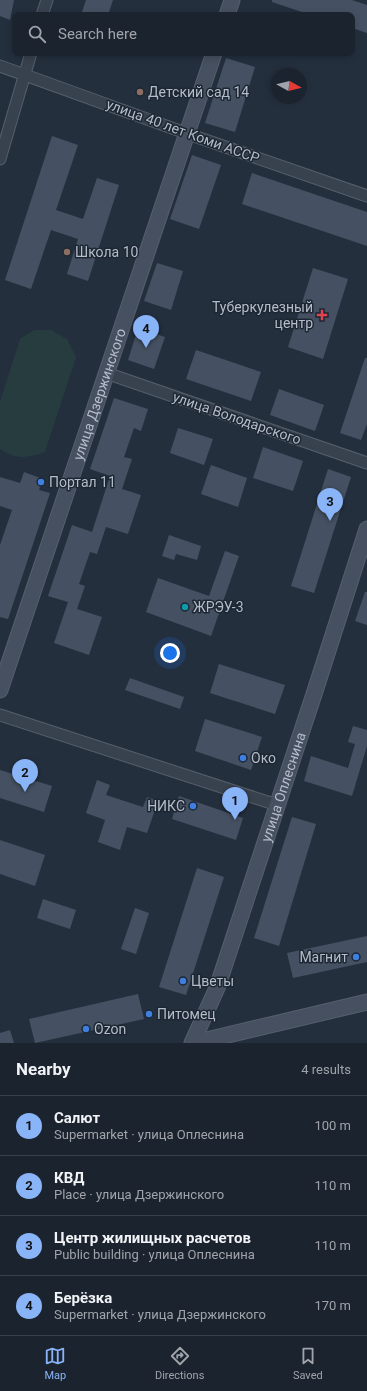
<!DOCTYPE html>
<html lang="en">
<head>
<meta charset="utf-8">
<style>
  body { margin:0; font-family:Roboto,sans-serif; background:#242b36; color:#f1f3f6 }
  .compass { position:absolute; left:271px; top:68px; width:36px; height:36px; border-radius:50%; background:#1b232e; box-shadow:0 2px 6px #0003; rotate:98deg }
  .you { position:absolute; left:170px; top:653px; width:14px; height:14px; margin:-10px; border:3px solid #fff; border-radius:50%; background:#1a73e8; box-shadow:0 0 0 6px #1a73e833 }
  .badge { display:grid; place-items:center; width:26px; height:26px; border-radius:50%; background:#8ab4f8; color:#111; font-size:13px; font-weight:700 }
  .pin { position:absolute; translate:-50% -33px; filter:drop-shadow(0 1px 2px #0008) }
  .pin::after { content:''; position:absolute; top:21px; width:14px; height:12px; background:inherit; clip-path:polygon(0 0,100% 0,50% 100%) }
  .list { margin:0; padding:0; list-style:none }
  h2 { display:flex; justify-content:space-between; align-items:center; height:52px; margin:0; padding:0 16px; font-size:17px }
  h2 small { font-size:13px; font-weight:400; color:#a0a4aa }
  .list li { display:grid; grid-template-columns:26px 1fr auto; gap:12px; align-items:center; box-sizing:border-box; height:60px; padding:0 16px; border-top:1px solid #39404a }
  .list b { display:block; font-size:15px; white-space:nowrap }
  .list p { margin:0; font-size:13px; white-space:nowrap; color:#a0a4aa }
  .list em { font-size:13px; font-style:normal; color:#a0a4aa }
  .icon { flex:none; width:22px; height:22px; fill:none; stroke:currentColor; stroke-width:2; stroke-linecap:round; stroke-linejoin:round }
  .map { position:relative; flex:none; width:367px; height:1043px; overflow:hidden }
  .search { position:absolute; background:#1b232e; box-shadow:0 2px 6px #0003; left:12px; right:12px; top:12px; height:44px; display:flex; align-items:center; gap:10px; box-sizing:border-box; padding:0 14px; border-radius:8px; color:#a0a4aa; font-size:15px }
  .sheet { height:292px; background:#1b232e }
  nav { display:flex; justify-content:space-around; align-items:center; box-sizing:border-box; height:56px; border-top:1px solid #39404a; background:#1b232e; font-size:11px; color:#a0a4aa }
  nav a { display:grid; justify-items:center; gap:2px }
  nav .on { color:#8ab4f8 }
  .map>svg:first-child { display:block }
  .grass { fill:#263c3f }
  .building { fill:#455162 }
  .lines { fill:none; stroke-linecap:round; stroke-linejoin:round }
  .street-casing { stroke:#565f6c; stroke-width:13 }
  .secondary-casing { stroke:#565f6c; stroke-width:17 }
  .street { stroke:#38414e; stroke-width:11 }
  .secondary { stroke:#465061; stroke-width:15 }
  .education-dot { fill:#8d6e63; stroke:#1d2633; stroke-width:1.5 }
  .health-dot { fill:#e0444e; stroke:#1d2633; stroke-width:1.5 }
  .shop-dot { fill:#3f7fe0; stroke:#1d2633; stroke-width:1.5 }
  .culture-dot { fill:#0f9aa8; stroke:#1d2633; stroke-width:1.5 }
  .labels { text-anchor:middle; stroke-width:3; stroke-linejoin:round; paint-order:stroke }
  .poi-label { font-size:14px; fill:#b4bcc9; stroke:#1d2633; text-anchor:start }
  .street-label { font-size:14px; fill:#b4bcc9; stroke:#1d2633 }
</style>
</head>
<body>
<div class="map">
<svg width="367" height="1043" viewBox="0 0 367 1043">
  <rect width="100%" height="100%" fill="#242f3e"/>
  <path class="grass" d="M34,330H51L67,339L76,357L45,452C28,458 16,460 0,449V402L20,339Z"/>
  <g class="building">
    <polygon points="0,0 14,0 10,20 0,16"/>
    <polygon points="86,0 113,0 108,15 81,15"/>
    <polygon points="272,0 352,0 367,5 367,33 352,28 352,15 311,15 272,2"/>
    <polygon points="226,58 255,67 235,132 205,123"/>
    <polygon points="52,136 78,145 56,210 83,219 97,178 119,185 88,281 67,274 78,239 51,230 31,289 5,280"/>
    <polygon points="192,155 221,165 199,229 170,219"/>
    <polygon points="252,173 367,212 367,246 242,204"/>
    <polygon points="157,263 183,271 171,310 144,301"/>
    <polygon points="313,268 348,279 323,359 288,347"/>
    <polygon points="138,328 165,337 154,369 128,360"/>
    <polygon points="196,350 261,372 251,401 186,379"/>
    <polygon points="365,358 367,358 367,424 361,440 340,433"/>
    <polygon points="279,389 324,405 315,431 270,415"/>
    <polygon points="114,398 148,409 141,431 134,428 124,457 132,459 122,489 141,495 128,534 106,527 97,554 90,552 79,584 85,586 77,609 102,617 89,655 54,643 68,602 48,596 72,525 92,532 110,476 90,469"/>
    <polygon points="178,428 213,439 204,465 170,453"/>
    <polygon points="263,447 303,461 293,491 253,478"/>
    <polygon points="211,465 247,478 238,507 201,494"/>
    <polygon points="328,469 351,477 314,593 291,586"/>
    <polygon points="24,472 43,479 39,490 50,493 8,619 0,617 0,545 12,510 0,506 0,477 20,483"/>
    <polygon points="169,535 201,546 197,560 176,554 174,560 162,556"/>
    <polygon points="225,551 239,556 211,636 146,612 158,578 209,596"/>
    <polygon points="365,592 367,592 367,625 355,621"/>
    <polygon points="219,664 285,685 275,714 210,693"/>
    <polygon points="130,678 184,697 180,709 125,690"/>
    <polygon points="205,719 262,737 251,770 195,751"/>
    <polygon points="353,726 367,730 367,746 352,796 304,781 311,756 348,768 355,744 348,742"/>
    <polygon points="0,770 52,786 44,812 0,798"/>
    <polygon points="97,780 110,785 106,795 143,807 147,797 158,801 147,833 127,827 120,850 98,842 105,820 86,813"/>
    <polygon points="179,796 243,818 236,840 172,819"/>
    <polygon points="292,817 316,824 279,946 254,938"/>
    <polygon points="0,840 45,855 35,886 0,874"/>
    <polygon points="197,868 224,877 186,995 159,987"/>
    <polygon points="43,899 76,910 70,929 37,918"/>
    <polygon points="135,908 149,913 136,954 121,949"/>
    <polygon points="367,936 367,962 293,978 287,953"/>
    <polygon points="138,994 144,1019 35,1043 29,1019"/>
    <polygon points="10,1030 14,1043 0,1043 0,1033"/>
  </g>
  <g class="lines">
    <g class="street-casing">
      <g id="street">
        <polyline points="42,15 47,0"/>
        <polyline points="0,66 194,136 367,196"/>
        <polyline points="0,159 31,53"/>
        <polyline points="106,373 367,463"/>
        <polyline points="0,715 277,805"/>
      </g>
    </g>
    <g class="secondary-casing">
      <g id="secondary">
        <polyline points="227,15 232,0"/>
        <path id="s1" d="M0,690L214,53"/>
        <path id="s2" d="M192,1043L217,988L316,688L367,529"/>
        <polyline points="194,1043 367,1002"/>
      </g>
    </g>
    <use href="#street" class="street"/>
    <use href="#secondary" class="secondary"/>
  </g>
  <g class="education-dot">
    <circle cx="140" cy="92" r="4"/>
    <circle cx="67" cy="252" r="4"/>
  </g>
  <path class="health-dot" d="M320 309h4v4h4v4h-4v4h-4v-4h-4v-4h4z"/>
  <g class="shop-dot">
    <circle cx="41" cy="482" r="4"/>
    <circle cx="243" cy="758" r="4"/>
    <circle cx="193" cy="806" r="4"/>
    <circle cx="356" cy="957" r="4"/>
    <circle cx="183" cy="981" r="4"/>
    <circle cx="149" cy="1014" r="4"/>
    <circle cx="86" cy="1029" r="4"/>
  </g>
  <circle class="culture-dot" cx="185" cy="607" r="4"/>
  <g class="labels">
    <g class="poi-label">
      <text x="148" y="97">Детский сад 14</text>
      <text x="75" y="257">Школа 10</text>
      <text x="313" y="312" text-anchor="end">Туберкулезный<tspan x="313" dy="16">центр</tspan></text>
      <text x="49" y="487">Портал 11</text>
      <text x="193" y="612">ЖРЭУ-3</text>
      <text x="251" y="763">Око</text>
      <text x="185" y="811" text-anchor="end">НИКС</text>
      <text x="348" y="962" text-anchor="end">Магнит</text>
      <text x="191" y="986">Цветы</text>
      <text x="157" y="1019">Питомец</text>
      <text x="94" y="1034">Ozon</text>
    </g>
    <g class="street-label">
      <text transform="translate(183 131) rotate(20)" y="5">улица 40 лет Коми АССР</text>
      <text dy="5" stroke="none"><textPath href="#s1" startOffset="312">улица Дзержинского</textPath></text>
      <text transform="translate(237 418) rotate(19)" y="5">улица Володарского</text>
      <text dy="5" stroke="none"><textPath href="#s2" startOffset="272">улица Оплеснина</textPath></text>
    </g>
  </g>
</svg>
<svg class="compass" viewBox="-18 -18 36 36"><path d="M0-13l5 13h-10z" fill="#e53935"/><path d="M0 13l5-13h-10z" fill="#a0a4aa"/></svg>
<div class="you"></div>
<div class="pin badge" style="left:235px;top:820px">1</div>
<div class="pin badge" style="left:25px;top:792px">2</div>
<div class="pin badge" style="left:330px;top:521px">3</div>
<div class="pin badge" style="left:146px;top:348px">4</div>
<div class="search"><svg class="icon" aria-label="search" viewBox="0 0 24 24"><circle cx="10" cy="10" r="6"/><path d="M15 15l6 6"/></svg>Search here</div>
</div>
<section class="sheet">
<h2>Nearby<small>4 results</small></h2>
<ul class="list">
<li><span class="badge">1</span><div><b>Салют</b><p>Supermarket · улица Оплеснина</p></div><em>100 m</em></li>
<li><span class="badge">2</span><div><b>КВД</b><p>Place · улица Дзержинского</p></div><em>110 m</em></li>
<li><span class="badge">3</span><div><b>Центр жилищных расчетов</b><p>Public building · улица Оплеснина</p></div><em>110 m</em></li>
<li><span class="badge">4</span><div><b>Берёзка</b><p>Supermarket · улица Дзержинского</p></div><em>170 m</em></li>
</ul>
</section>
<nav>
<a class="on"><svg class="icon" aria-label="map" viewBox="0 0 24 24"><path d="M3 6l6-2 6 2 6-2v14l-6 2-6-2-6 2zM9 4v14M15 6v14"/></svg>Map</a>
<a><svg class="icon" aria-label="directions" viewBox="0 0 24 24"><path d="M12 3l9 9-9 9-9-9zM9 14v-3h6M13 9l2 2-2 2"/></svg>Directions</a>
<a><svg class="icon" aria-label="saved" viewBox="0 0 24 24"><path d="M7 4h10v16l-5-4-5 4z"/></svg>Saved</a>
</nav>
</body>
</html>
